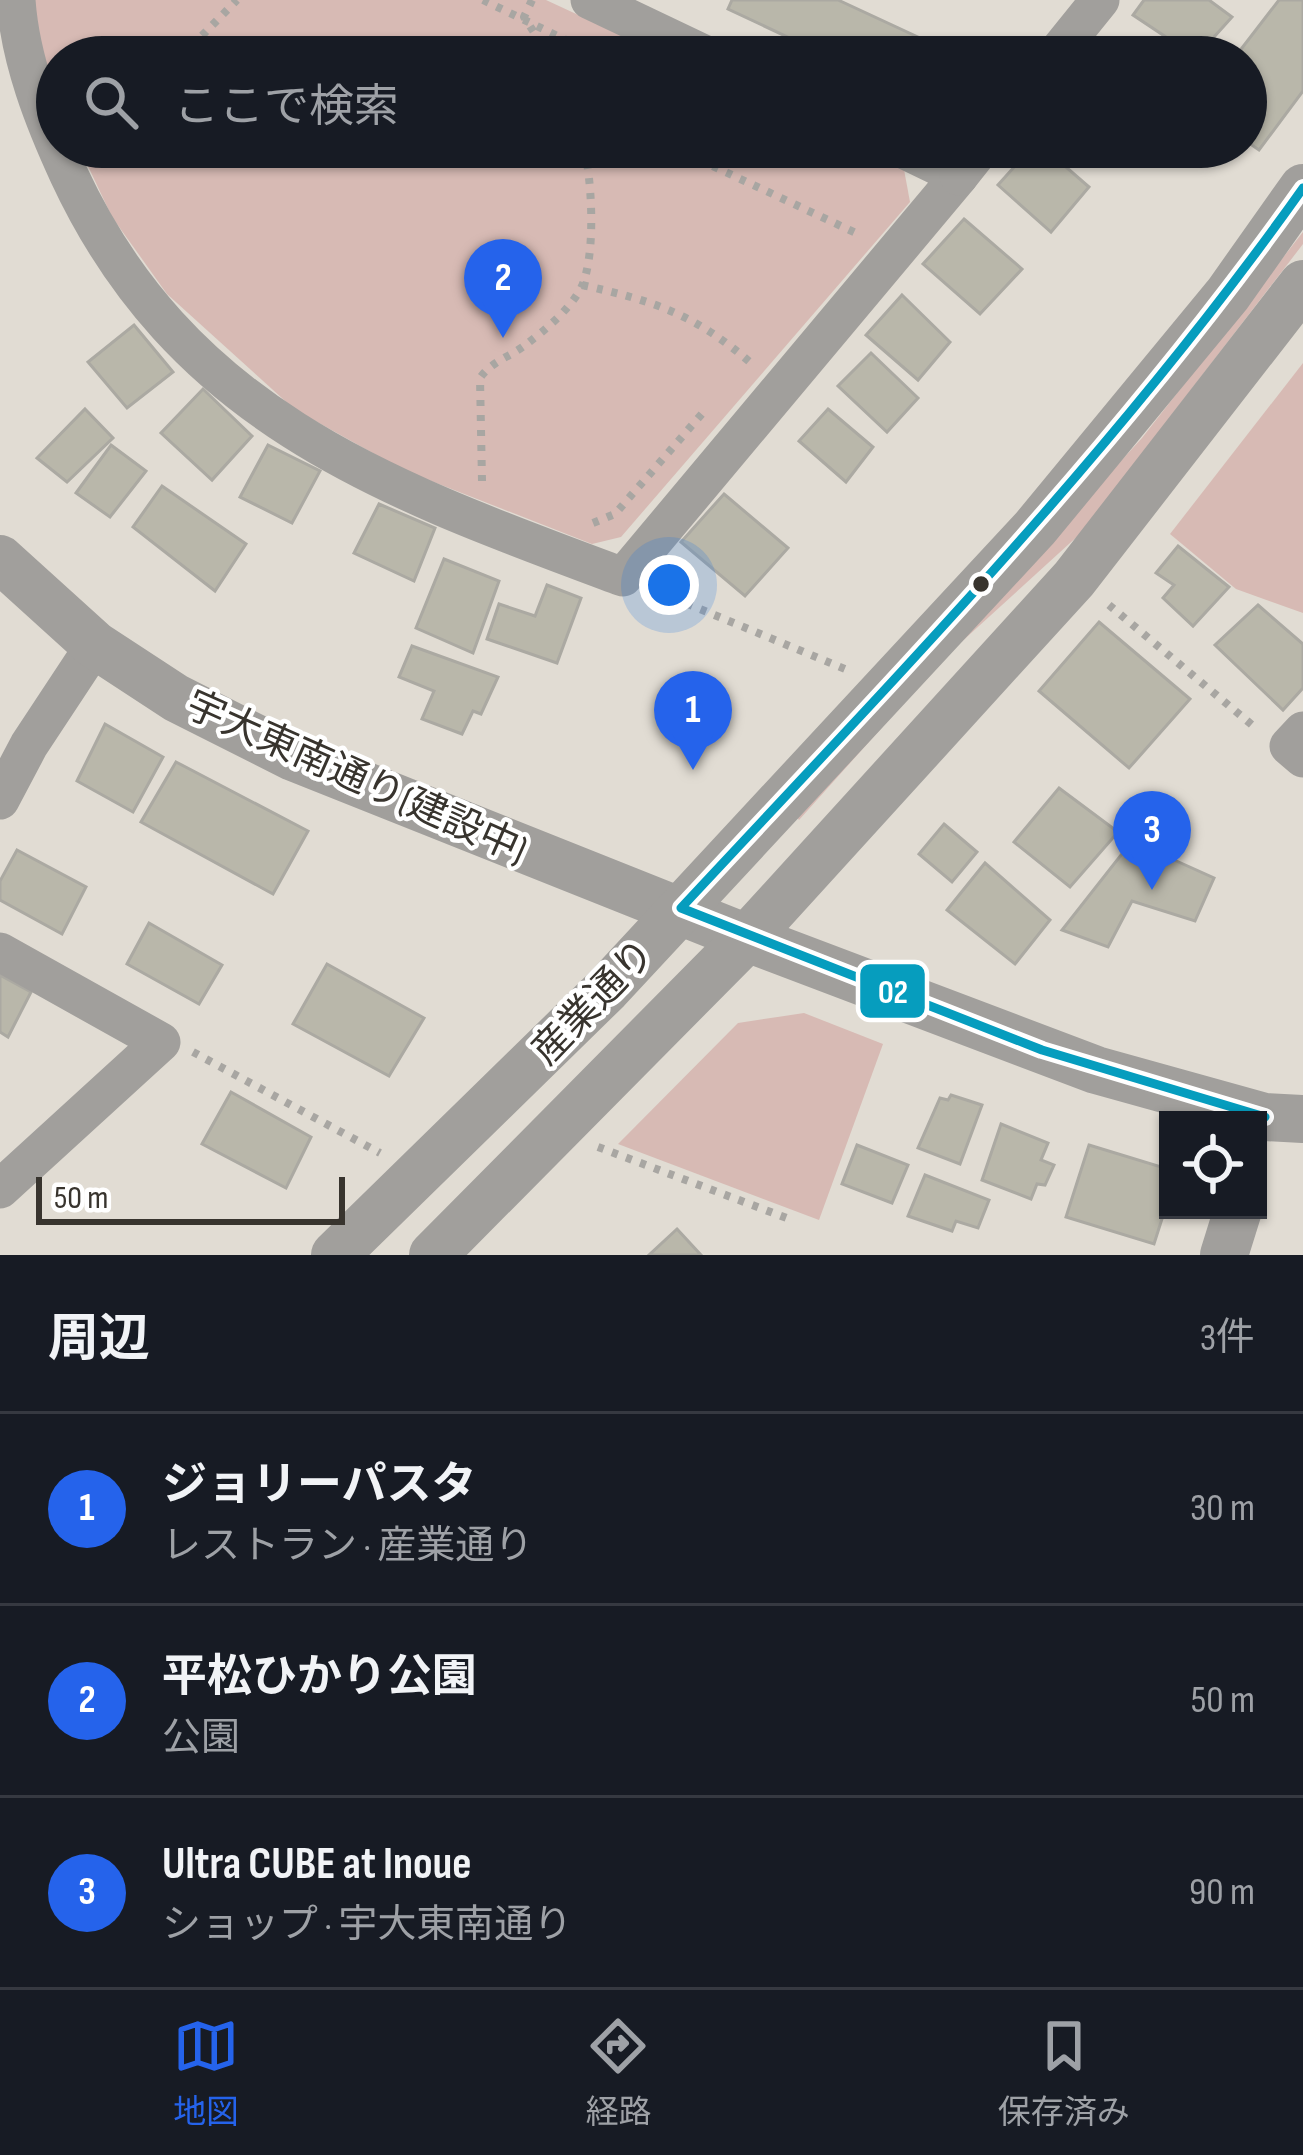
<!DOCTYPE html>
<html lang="ja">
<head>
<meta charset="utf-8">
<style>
  body { margin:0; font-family:"Sofia Sans Condensed","Noto Sans JP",sans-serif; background:#242831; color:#f1f3f6 }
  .controls { position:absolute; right:36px; bottom:36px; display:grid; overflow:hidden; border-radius:0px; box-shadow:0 3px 9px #0004 }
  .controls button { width:108px; height:108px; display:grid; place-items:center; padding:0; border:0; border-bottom:3px solid #363941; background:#171b24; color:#f1f3f6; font:60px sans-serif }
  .scale { position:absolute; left:36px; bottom:30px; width:309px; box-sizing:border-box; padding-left:12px; border:6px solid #38342e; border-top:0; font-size:33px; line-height:42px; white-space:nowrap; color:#38342e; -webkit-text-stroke:9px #fff; paint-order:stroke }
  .you { position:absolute; left:669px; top:585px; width:42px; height:42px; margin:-30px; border:9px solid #fff; border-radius:50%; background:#1a73e8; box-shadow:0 0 0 18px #1a73e833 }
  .badge { display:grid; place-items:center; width:78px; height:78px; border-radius:50%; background:#2563eb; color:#fff; font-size:39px; font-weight:700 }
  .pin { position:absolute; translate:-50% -99px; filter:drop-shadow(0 3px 6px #0008) }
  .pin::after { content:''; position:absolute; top:63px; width:42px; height:36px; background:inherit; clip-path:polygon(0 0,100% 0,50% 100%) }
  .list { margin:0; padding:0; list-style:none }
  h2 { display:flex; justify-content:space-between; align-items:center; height:156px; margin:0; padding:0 48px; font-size:51px }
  h2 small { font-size:39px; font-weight:400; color:#9ea1a6 }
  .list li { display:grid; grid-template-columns:78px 1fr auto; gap:36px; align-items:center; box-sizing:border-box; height:192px; padding:0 48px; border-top:3px solid #363941 }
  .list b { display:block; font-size:45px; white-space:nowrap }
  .list p { margin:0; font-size:39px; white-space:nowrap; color:#9ea1a6 }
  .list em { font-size:39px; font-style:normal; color:#9ea1a6 }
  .icon { flex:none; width:66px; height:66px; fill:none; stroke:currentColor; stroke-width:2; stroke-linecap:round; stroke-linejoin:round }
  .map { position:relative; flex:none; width:1303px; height:1255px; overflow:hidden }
  .search { position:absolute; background:#171b24; box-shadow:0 3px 9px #0004; left:36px; right:36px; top:36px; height:132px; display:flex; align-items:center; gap:30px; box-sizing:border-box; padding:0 42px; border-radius:66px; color:#9ea1a6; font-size:45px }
  .sheet { height:732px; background:#171b24 }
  nav { display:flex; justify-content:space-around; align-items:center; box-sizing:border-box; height:168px; border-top:3px solid #363941; background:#171b24; font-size:33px; color:#9ea1a6 }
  nav a { display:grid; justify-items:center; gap:6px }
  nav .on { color:#2563eb }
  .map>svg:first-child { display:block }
  .green { fill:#d7bab4 }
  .building { fill:#b9b7aa; stroke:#aba9a2; stroke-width:3 }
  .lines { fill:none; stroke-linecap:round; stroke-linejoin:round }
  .path { stroke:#a8a6a2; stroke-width:8; stroke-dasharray:6 9; stroke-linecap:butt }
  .minor { stroke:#a19f9c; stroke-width:39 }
  .tertiary { stroke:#a19f9c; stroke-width:48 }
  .bus-1-casing { stroke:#fff; stroke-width:18 }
  .bus-1 { stroke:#069dbe; stroke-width:9 }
  .bus-dot { fill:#38342e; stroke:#fff; stroke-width:4.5 }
  .labels { text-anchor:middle; stroke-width:9; stroke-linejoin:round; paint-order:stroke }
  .street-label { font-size:39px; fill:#38342e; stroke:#fff }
  .line-badge { stroke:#fff; stroke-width:4.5 }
  .badge-label { font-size:33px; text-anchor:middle; font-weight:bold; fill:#fff }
</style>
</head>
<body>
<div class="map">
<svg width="1303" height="1255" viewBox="0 0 1303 1255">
  <rect width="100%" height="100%" fill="#e1dcd3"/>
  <g class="green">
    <polygon points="32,0 546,0 669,57 57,57 57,99 39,44"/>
    <polygon points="79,147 865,147 903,164 910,202 621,537 592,544 403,470 294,409 167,294 112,217"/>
    <polygon points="1303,232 1303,244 1081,533 946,656 799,820 796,816 1142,438"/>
    <polygon points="1303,363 1303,613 1236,589 1170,534"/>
    <polygon points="804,1013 883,1044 819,1220 618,1144 738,1023"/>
  </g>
  <g class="building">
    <polygon points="732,0 838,0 961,57 830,57 728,9"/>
    <polygon points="1144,0 1209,0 1232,17 1196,57 1133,15"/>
    <polygon points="1279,0 1303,0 1303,91 1259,150 1246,141 1246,57 1235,57"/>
    <polygon points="1032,147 1043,147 1089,187 1051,232 998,185"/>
    <polygon points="964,219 1022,269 980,314 923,264"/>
    <polygon points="902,295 950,342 918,380 866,335"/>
    <polygon points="134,325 173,372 127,408 88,362"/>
    <polygon points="871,353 918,398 887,432 838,386"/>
    <polygon points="203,389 252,436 212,480 161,433"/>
    <polygon points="85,409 113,438 67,482 37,458"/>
    <polygon points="828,409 873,447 846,482 799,441"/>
    <polygon points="111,445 146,471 110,517 76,493"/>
    <polygon points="268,445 320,471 292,523 240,497"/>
    <polygon points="162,486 246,544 215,591 133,527"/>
    <polygon points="724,494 788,548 745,596 681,542"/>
    <polygon points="379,504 435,528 414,581 354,553"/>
    <polygon points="1178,546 1229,587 1193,626 1163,598 1174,585 1156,573"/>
    <polygon points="444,559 499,581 473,653 416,628"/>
    <polygon points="547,585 581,598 557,663 487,639 499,604 535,616"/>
    <polygon points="1258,605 1303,644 1303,688 1283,710 1215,645"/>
    <polygon points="1099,622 1190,699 1129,768 1039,691"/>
    <polygon points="412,646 498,677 481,714 473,711 462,734 422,719 434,691 399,677"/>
    <polygon points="105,724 163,757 133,812 77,781"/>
    <polygon points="176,762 308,831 273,894 141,822"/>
    <polygon points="1059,788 1118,832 1070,887 1014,842"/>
    <polygon points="944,824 977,852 952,882 919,854"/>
    <polygon points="1132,841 1214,878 1195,921 1132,901 1108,947 1062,930"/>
    <polygon points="17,850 86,887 62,934 0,900 0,881"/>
    <polygon points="985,863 1050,920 1015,964 947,910"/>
    <polygon points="149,923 222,965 199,1004 127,964"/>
    <polygon points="327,964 424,1018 389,1076 293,1024"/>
    <polygon points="0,975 31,992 8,1037 0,1032"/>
    <polygon points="231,1092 311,1137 286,1188 202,1144"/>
    <polygon points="951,1095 982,1105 960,1164 918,1148 940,1098 948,1100"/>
    <polygon points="1001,1124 1048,1143 1041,1160 1054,1165 1045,1185 1037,1184 1031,1199 982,1180"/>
    <polygon points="857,1145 908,1165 892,1203 842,1184"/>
    <polygon points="1089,1145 1168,1169 1168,1200 1154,1244 1066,1217"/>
    <polygon points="925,1175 989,1200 978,1228 956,1221 952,1231 908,1216"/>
    <polygon points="677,1229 701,1255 649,1255"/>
  </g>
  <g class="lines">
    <g class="path">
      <polyline points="483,0 601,57"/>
      <polyline points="532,0 524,17 550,57"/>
      <polyline points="181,57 237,0"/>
      <polyline points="672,147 856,233 854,238"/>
      <path d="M582,285C654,301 695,314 752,364"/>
      <path d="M482,481L480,378C491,362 509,357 524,346C544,331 571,309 582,286C596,253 592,181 584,147"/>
      <polyline points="593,523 615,514 707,408"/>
      <polyline points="659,592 845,669"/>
      <polyline points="1109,605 1258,730"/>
      <polyline points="193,1052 380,1153"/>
      <polyline points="598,1147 792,1220"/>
    </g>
    <g class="minor">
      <path d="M16,0C20,60 44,121 69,175C182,418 389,490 623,577L959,176L899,147"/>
      <polyline points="590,0 710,57"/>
      <polyline points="1054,57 1100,0"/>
      <polyline points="959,176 982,147"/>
      <polyline points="1303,731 1289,746 1303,758"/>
      <polyline points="0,800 29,745 95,645"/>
      <polyline points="0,952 161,1042 0,1189"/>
    </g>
    <g class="tertiary">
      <polyline points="0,559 95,645 176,698 293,757 747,938 1096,1070 1265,1117 1303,1119"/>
      <polyline points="335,1255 607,989 1035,528 1228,294 1303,188"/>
      <polyline points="433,1255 747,938 1074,579 1303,284"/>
      <polyline points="1224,1255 1238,1210"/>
    </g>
    <g class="bus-1-casing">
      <path id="bus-1" d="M1265,1117L1042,1050L681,908C898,675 1119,448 1303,188"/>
    </g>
    <use href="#bus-1" class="bus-1"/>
  </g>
  <circle class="bus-dot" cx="981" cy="584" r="10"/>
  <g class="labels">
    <g class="street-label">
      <text transform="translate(357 776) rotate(24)" y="14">宇大東南通り(建設中)</text>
      <text transform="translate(592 1001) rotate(-46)" y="14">産業通り</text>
    </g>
  </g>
  <rect class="line-badge" x="858" y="962" width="69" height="58" rx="12" fill="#069dbe"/>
  <g class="badge-label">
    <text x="893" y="1003">02</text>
  </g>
</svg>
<div class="controls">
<button><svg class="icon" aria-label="locate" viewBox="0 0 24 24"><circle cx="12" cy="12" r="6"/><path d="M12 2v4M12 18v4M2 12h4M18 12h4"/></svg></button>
</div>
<div class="scale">50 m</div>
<div class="you"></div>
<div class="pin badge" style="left:693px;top:770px">1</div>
<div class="pin badge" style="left:503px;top:338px">2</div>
<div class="pin badge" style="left:1152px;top:890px">3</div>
<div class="search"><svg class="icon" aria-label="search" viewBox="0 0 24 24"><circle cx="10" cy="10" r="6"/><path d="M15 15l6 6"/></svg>ここで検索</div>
</div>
<section class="sheet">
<h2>周辺<small>3件</small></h2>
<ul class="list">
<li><span class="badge">1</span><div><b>ジョリーパスタ</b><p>レストラン · 産業通り</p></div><em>30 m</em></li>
<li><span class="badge">2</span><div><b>平松ひかり公園</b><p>公園</p></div><em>50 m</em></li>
<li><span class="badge">3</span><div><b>Ultra CUBE at Inoue</b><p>ショップ · 宇大東南通り</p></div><em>90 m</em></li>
</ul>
</section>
<nav>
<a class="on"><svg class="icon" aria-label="map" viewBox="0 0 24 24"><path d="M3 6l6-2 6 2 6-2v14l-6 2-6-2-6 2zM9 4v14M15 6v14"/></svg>地図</a>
<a><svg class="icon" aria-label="directions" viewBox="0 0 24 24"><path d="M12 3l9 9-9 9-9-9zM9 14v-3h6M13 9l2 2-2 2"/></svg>経路</a>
<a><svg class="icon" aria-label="saved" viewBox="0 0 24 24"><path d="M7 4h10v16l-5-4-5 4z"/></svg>保存済み</a>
</nav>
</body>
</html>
